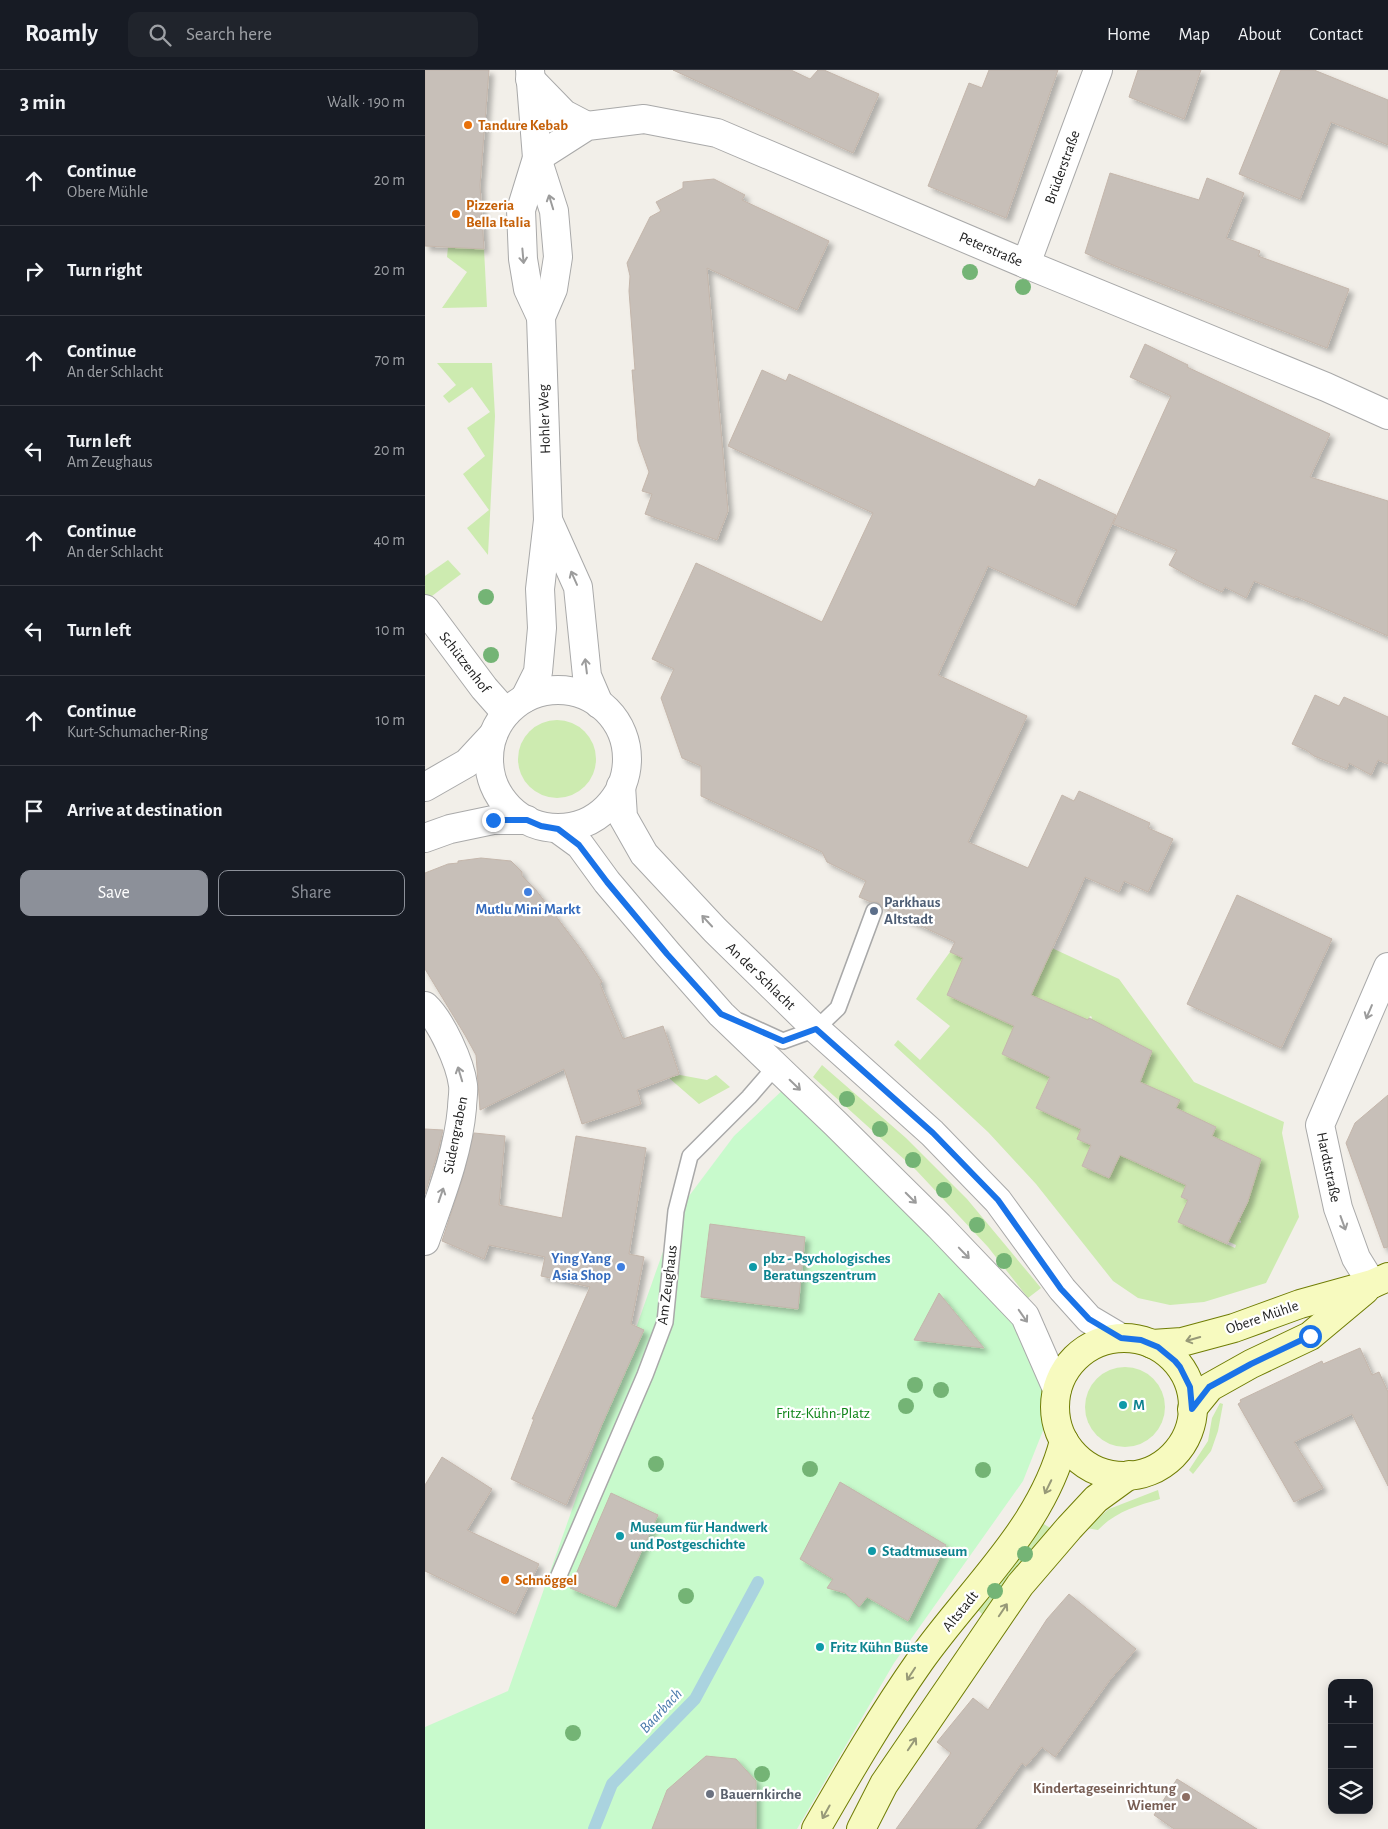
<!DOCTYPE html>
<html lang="en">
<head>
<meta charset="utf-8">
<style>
  body { margin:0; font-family:"Alegreya Sans",sans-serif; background:#20242c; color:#f1f3f6 }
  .controls { position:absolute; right:15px; bottom:15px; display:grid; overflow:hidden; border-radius:10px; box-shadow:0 2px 12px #0003 }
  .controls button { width:45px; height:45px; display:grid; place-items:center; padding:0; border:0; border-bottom:1px solid #363941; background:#171b24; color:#f1f3f6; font:25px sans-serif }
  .stop { position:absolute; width:15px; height:15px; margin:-11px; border:4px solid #1a73e8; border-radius:50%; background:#fff }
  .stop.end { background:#1a73e8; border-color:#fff; box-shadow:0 1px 5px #0008 }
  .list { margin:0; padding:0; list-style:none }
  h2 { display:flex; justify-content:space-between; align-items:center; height:65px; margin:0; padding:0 20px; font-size:21px }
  h2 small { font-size:16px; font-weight:400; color:#9ea1a6 }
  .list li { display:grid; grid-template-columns:32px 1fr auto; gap:15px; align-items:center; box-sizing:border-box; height:90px; padding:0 20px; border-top:1px solid #363941 }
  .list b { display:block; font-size:19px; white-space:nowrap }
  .list p { margin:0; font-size:16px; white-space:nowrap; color:#9ea1a6 }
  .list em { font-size:16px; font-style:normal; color:#9ea1a6 }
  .actions { display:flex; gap:10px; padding:15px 20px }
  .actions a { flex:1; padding:11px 0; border:1px solid #8c9099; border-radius:10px; text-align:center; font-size:18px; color:#8c9099 }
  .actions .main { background:#8c9099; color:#fff }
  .icon { flex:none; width:28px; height:28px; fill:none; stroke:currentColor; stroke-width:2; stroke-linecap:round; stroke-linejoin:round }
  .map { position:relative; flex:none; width:963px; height:1759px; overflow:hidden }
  header { display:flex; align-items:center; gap:30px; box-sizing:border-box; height:70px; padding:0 25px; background:#171b24; border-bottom:1px solid #363941 }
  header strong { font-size:24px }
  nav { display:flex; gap:28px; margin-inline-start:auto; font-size:18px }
  .search { width:350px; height:45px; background:#20242c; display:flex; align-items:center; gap:12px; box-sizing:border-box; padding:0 18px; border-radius:10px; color:#9ea1a6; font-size:19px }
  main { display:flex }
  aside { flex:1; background:#171b24 }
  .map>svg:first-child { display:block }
  .grass { fill:#cdebb0 }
  .park { fill:#c8facc }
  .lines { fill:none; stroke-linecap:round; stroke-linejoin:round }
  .stream { stroke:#aad3df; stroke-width:12 }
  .building { fill:#c7bfb8; stroke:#c4b6ab; filter:url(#shadow) }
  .service-casing { stroke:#a9a9a9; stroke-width:18 }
  .minor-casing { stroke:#a9a9a9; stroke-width:30 }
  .tertiary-casing { stroke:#a9a9a9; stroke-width:30 }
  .secondary-casing { stroke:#707d05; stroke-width:30 }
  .service { stroke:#fff; stroke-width:15 }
  .minor { stroke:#fff; stroke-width:28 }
  .tertiary { stroke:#fff; stroke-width:28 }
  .secondary { stroke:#f7fabf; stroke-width:28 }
  .tree { fill:#74b475 }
  .oneway { stroke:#9c9c9c }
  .oneway2 { stroke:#979978 }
  .route { stroke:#1a73e8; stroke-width:6 }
  .food-dot { fill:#e8710a; stroke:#fff; stroke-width:2 }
  .shop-dot { fill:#3f7fe0; stroke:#fff; stroke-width:2 }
  .service-dot { fill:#5c6f8a; stroke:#fff; stroke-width:2 }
  .culture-dot { fill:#0f9aa8; stroke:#fff; stroke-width:2 }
  .worship-dot { fill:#6b7280; stroke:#fff; stroke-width:2 }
  .education-dot { fill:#8d6e63; stroke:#fff; stroke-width:2 }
  .labels { text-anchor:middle; stroke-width:4.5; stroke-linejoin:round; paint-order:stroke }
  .food-label { font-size:15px; font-weight:bold; fill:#c56008; stroke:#fff; text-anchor:start }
  .street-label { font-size:15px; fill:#222; stroke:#fff }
  .service-label { font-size:15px; font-weight:bold; fill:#4e5e75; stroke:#fff; text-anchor:start }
  .shop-label { font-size:15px; font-weight:bold; fill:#366cbe; stroke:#fff }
  .culture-label { font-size:15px; font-weight:bold; fill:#0d838f; stroke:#fff; text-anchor:start }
  .park-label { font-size:15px; fill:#0c8416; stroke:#fff }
  .education-label { font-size:15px; font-weight:bold; fill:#785e54; stroke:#fff; text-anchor:end }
  .worship-label { font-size:15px; font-weight:bold; fill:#5b616d; stroke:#fff; text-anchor:start }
  .water-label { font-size:16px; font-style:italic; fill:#4a7aab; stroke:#fff }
</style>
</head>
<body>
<header>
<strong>Roamly</strong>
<div class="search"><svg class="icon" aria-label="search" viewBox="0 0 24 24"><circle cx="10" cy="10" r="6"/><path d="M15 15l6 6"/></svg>Search here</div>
<nav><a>Home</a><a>Map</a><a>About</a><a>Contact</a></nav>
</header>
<main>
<aside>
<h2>3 min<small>Walk · 190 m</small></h2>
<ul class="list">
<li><svg class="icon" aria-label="ahead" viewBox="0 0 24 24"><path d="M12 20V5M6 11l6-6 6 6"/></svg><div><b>Continue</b><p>Obere Mühle</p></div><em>20 m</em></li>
<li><svg class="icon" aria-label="right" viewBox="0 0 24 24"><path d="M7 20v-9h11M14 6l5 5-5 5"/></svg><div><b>Turn right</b></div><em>20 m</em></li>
<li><svg class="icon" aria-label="ahead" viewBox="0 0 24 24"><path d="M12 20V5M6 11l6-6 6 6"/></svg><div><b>Continue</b><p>An der Schlacht</p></div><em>70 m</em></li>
<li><svg class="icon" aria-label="left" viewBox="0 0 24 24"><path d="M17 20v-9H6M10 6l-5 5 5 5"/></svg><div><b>Turn left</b><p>Am Zeughaus</p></div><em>20 m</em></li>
<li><svg class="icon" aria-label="ahead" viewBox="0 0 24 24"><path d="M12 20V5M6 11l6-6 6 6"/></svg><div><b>Continue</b><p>An der Schlacht</p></div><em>40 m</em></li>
<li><svg class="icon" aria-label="left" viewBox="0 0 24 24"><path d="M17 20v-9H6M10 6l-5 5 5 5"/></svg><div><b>Turn left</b></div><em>10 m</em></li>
<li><svg class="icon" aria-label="ahead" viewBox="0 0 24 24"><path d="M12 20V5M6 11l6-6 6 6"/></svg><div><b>Continue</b><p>Kurt-Schumacher-Ring</p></div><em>10 m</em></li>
<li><svg class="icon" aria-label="arrive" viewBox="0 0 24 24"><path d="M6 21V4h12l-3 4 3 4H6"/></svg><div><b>Arrive at destination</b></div></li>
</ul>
<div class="actions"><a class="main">Save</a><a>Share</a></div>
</aside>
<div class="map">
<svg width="963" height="1759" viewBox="0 0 963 1759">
  <defs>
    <filter id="shadow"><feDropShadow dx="4.5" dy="4.5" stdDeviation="2.5" flood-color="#0004"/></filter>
  </defs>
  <rect width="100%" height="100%" fill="#f2efe9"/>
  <g class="grass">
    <polygon points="23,177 59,179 62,237 17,238 42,202 22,187"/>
    <polygon points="12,293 67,293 70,346 63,485 42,458 64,440 38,404 60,386 42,358 65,342 47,317 24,333 18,326 31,315"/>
    <polygon points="23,490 36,504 3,529 0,525 0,506"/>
    <circle cx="132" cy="689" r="39"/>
    <polygon points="616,873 694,909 769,1012 859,1052 857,1063 874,1147 841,1213 779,1232 745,1235 713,1228 688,1211 611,1114 563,1062 469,975 473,970 495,990 525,956 491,929 525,882 538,888 522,925 553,939 597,940 577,984 625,1006 611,1038 656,1059 652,1069 666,1075 657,1096 684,1108 699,1077 714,1094 745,1108 765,1108 756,1127 763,1130 753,1152 810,1178 811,1175 800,1170 809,1150 816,1153 816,1151 814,1150 823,1132 827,1115 830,1114 819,1109 836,1089 787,1066 791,1057 771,1048 768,1054 712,1018 726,984 705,969 662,958 667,947 665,946 663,950 599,934"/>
    <polygon points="397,995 481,1068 542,1129 616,1218 603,1228 563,1177 491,1100 388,1007"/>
    <polygon points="255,1005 282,1010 291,1005 305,1017 274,1034 244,1008"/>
    <circle cx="700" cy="1337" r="40"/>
    <polygon points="795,1333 798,1334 793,1361 786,1381 768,1404 764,1400 783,1371 787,1348"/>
    <path d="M733,1420L735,1429C711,1436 690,1442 673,1460L661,1458L684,1439Z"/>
    <polygon points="617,1453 627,1459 563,1543 557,1544 553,1540 552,1536"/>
  </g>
  <polygon class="park" points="362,1016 592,1244 614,1285 623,1348 598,1411 469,1593 372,1759 0,1759 0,1657 83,1621 252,1142 309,1066"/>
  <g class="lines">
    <polyline class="stream" points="169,1759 187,1714 270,1629 333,1512"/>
  </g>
  <g class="building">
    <polygon points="0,0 64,0 55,115 59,179 0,176"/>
    <polygon points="248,0 366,0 385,9 393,0 399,0 454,24 428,83"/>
    <polygon points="564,0 633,0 581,148 503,116 544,13 557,18"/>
    <polygon points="713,0 776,0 759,49 704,27"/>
    <polygon points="856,0 889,0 963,30 963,75 906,52 875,129 814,104"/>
    <polygon points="685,103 774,130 782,108 819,123 801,168 835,181 833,186 924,219 902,278 690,196 660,183"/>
    <polygon points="289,109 320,125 317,130 404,171 372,240 282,198 303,441 292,470 220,444 227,424 217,421 224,402 213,371 207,300 210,300 204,221 205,206 202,193 225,147 236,141 231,132 258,118 258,112"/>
    <polygon points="720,274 763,295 762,297 905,364 885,407 963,431 963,566 870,526 870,528 829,511 821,528 800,517 797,522 771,510 744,495 752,480 688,454 746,326 705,307"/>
    <polygon points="337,300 361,311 364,304 610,417 614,409 691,445 650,536 563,496 513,605 602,646 543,772 603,798 637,725 649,731 654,721 725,753 723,758 748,769 723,822 699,811 694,822 660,807 606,925 663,950 664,948 727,981 715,1012 755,1030 751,1038 791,1057 787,1066 836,1089 823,1131 802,1174 753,1152 763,1130 756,1127 761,1115 695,1085 684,1108 657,1096 666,1075 652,1069 656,1059 611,1038 625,1007 577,984 589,956 522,925 538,888 525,882 530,872 458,838 453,832 446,832 434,827 441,811 402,792 397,782 276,726 276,696 257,688 236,628 249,599 227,589 271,493 397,552 448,443 303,376"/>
    <polygon points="890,625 914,636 919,627 963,647 963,694 953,690 946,705 924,693 922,699 889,686 881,680 867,674"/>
    <polygon points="56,788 86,791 97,802 97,806 111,820 155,878 177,912 175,914 198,969 238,956 254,1004 212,1020 216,1034 157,1054 139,999 55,1040 51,985 40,965 0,899 0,803 23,794 33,793 33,791"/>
    <polygon points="812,825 907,869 856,978 762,934"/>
    <polygon points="963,1025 963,1177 959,1178 921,1073 930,1053"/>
    <polygon points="0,1059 18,1060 12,1085 0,1124"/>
    <polygon points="49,1063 80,1066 74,1135 137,1148 151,1066 221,1078 204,1184 219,1187 206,1254 219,1260 141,1435 86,1409 109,1349 107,1349 165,1217 116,1206 120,1187 64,1175 59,1189 17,1171 37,1110"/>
    <polygon points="285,1154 380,1167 373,1239 276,1227"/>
    <polygon points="514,1223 559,1278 489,1270"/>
    <polygon points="935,1278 947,1305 954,1302 963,1322 963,1416 927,1344 869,1372 898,1418 869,1432 813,1334 816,1332 815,1330 897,1291 898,1294"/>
    <polygon points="17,1387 67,1419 42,1460 114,1494 90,1544 0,1501 0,1415"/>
    <polygon points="415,1412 521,1475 483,1551 442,1527 434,1537 420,1523 402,1518 408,1509 375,1489"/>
    <polygon points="186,1423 233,1445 191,1537 145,1518"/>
    <polygon points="644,1524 711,1579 684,1611 630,1687 617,1677 601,1696 597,1693 550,1759 471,1759 526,1683 512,1672 548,1628 563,1640 622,1549"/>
    <polygon points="281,1686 311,1689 331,1711 331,1759 227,1759 242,1720"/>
    <polygon points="752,1709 832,1759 749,1759 729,1745"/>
  </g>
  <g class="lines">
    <g class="service-casing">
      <g id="service">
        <polyline points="314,951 358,971 391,959 413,938 449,841"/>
        <polyline points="132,1510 220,1305 240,1252 251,1141 265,1086 324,1027 351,996"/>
      </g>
    </g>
    <g class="minor-casing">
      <g id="minor">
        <polyline points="105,9 139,44 162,56"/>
        <polyline points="112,88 162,56 219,49 292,63 601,194 901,317 963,345"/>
        <polyline points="601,194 673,0"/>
        <polyline points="0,539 59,618 81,643"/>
        <path d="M0,936C16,951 35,992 38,1015C39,1022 37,1031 37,1038C33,1084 15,1128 0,1171"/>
        <polyline points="947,1214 931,1188 913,1138 895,1055 963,897"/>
      </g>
    </g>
    <g class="tertiary-casing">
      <g id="tertiary">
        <polyline points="112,88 96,140 98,189 103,219 116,247"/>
        <polyline points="123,450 153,517 162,606 174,634"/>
        <circle cx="133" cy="689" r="69"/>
        <polyline points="100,628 113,602 117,558 115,519 123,450 116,247 128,219 133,187 129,141 112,88 105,0"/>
        <polyline points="196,716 198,747 219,784 290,860 391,959 507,1063 573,1131 637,1219 664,1249 696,1268"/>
        <polyline points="0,717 42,693 68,665"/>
        <polyline points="133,759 155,775 182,812 243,884 296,944 411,1054 514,1156 600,1246 632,1319"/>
        <polyline points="0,768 25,759 68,750 102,750"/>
      </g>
    </g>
    <g class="secondary-casing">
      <g id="secondary">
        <circle cx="699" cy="1337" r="69"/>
        <polyline points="727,1274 757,1272 809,1258 875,1234 947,1214 963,1207"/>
        <polyline points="767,1339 785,1317 826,1294 885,1266 940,1220"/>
        <path d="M391,1759C424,1702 457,1645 495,1591C545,1520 617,1458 639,1371"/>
        <polyline points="436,1759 459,1714 595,1515 644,1458 671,1429 704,1405"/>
      </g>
    </g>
    <use href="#service" class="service"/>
    <use href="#minor" class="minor"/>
    <use href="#tertiary" class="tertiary"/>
    <use href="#secondary" class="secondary"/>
  </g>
  <g class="tree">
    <circle cx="545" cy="202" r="8"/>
    <circle cx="598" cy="217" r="8"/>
    <circle cx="61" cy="527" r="8"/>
    <circle cx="66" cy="585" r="8"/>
    <circle cx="422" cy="1029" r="8"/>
    <circle cx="455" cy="1059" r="8"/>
    <circle cx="488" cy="1090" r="8"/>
    <circle cx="519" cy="1120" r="8"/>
    <circle cx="552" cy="1155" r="8"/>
    <circle cx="579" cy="1191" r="8"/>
    <circle cx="490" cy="1315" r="8"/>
    <circle cx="516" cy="1320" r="8"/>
    <circle cx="481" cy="1336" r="8"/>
    <circle cx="231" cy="1394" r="8"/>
    <circle cx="385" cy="1399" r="8"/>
    <circle cx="558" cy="1400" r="8"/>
    <circle cx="600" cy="1484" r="8"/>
    <circle cx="570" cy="1521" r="8"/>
    <circle cx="261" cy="1526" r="8"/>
    <circle cx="148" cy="1663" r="8"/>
    <circle cx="337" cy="1704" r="8"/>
  </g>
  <defs><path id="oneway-shaft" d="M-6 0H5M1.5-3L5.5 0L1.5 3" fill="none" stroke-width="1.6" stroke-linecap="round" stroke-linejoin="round" transform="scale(1.25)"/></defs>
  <g class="oneway">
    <use href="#oneway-shaft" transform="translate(126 132) rotate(-107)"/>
    <use href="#oneway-shaft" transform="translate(98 186) rotate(85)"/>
    <use href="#oneway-shaft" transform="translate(149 508) rotate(-114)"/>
    <use href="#oneway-shaft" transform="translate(161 596) rotate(-97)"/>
    <use href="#oneway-shaft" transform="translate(282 851) rotate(-133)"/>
    <use href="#oneway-shaft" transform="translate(944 942) rotate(113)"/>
    <use href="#oneway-shaft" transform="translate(35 1004) rotate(-107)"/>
    <use href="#oneway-shaft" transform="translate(370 1015) rotate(44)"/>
    <use href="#oneway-shaft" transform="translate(16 1125) rotate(-71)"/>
    <use href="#oneway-shaft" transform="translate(486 1128) rotate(45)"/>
    <use href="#oneway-shaft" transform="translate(918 1153) rotate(70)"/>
    <use href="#oneway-shaft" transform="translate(539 1183) rotate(46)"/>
    <use href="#oneway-shaft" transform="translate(598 1246) rotate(55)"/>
  </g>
  <g class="oneway2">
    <use href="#oneway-shaft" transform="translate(768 1269) rotate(164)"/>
    <use href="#oneway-shaft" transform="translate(623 1417) rotate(116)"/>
    <use href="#oneway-shaft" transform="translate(578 1540) rotate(-56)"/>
    <use href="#oneway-shaft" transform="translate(486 1604) rotate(123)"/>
    <use href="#oneway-shaft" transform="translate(487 1674) rotate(-56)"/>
    <use href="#oneway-shaft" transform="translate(401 1742) rotate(119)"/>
  </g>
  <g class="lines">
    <polyline class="route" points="68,750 102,750 116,756 133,759 154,775 182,812 242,884 296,944 358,971 391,959 508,1063 573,1130 636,1219 664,1249 696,1268 716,1270 733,1277 750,1291 755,1297 765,1317 767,1339 784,1317 826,1294 885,1266"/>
  </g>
  <g class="food-dot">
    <circle cx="43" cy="55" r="5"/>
    <circle cx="31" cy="144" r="5"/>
    <circle cx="80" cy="1510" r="5"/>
  </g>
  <g class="shop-dot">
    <circle cx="103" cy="822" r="5"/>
    <circle cx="196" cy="1197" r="5"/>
  </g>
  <circle class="service-dot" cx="449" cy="841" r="5"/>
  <g class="culture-dot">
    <circle cx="328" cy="1197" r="5"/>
    <circle cx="698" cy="1335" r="5"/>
    <circle cx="195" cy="1466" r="5"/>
    <circle cx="447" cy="1481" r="5"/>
    <circle cx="395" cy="1577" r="5"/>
  </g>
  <circle class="worship-dot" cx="285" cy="1724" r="5"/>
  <circle class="education-dot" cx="761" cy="1727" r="5"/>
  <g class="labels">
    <g class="food-label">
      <text x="53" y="60">Tandure Kebab</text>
      <text x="41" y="140">Pizzeria<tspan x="41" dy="17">Bella Italia</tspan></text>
      <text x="90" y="1515">Schnöggel</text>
    </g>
    <g class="street-label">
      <text transform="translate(637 97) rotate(-70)" y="5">Brüderstraße</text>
      <text transform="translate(566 179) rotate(23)" y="5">Peterstraße</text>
      <text transform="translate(119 349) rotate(-92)" y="5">Hohler Weg</text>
      <text transform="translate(40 592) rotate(52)" y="5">Schützenhof</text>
      <text transform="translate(336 906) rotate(44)" y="5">An der Schlacht</text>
      <text transform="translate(30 1065) rotate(-79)" y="5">Südengraben</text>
      <text transform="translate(904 1097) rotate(78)" y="5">Hardtstraße</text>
      <text transform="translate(242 1215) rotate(-83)" y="5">Am Zeughaus</text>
      <text transform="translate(837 1247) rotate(-19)" y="5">Obere Mühle</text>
      <text transform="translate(535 1541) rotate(-51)" y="5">Altstadt</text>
    </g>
    <g class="service-label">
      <text x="459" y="837">Parkhaus<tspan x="459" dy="17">Altstadt</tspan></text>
    </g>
    <g class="shop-label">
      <text x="103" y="844">Mutlu Mini Markt</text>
      <text x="186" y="1193" text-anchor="end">Ying Yang<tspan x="186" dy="17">Asia Shop</tspan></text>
    </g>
    <g class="culture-label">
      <text x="338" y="1193">pbz - Psychologisches<tspan x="338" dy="17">Beratungszentrum</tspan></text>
      <text x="708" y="1340">M</text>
      <text x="205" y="1462">Museum für Handwerk<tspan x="205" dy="17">und Postgeschichte</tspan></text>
      <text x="457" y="1486">Stadtmuseum</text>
      <text x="405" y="1582">Fritz Kühn Büste</text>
    </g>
    <g class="park-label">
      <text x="398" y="1348">Fritz-Kühn-Platz</text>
    </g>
    <g class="education-label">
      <text x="751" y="1723">Kindertageseinrichtung<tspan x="751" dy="17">Wiemer</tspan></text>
    </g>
    <g class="worship-label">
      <text x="295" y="1729">Bauernkirche</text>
    </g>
    <g class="water-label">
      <text transform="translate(235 1640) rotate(-47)" y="6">Baarbach</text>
    </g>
  </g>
</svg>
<div class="controls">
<button>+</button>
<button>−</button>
<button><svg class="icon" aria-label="layers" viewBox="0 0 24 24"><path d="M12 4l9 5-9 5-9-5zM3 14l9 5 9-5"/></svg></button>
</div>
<div class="stop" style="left:885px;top:1266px"></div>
<div class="stop end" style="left:68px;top:750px"></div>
</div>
</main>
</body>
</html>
